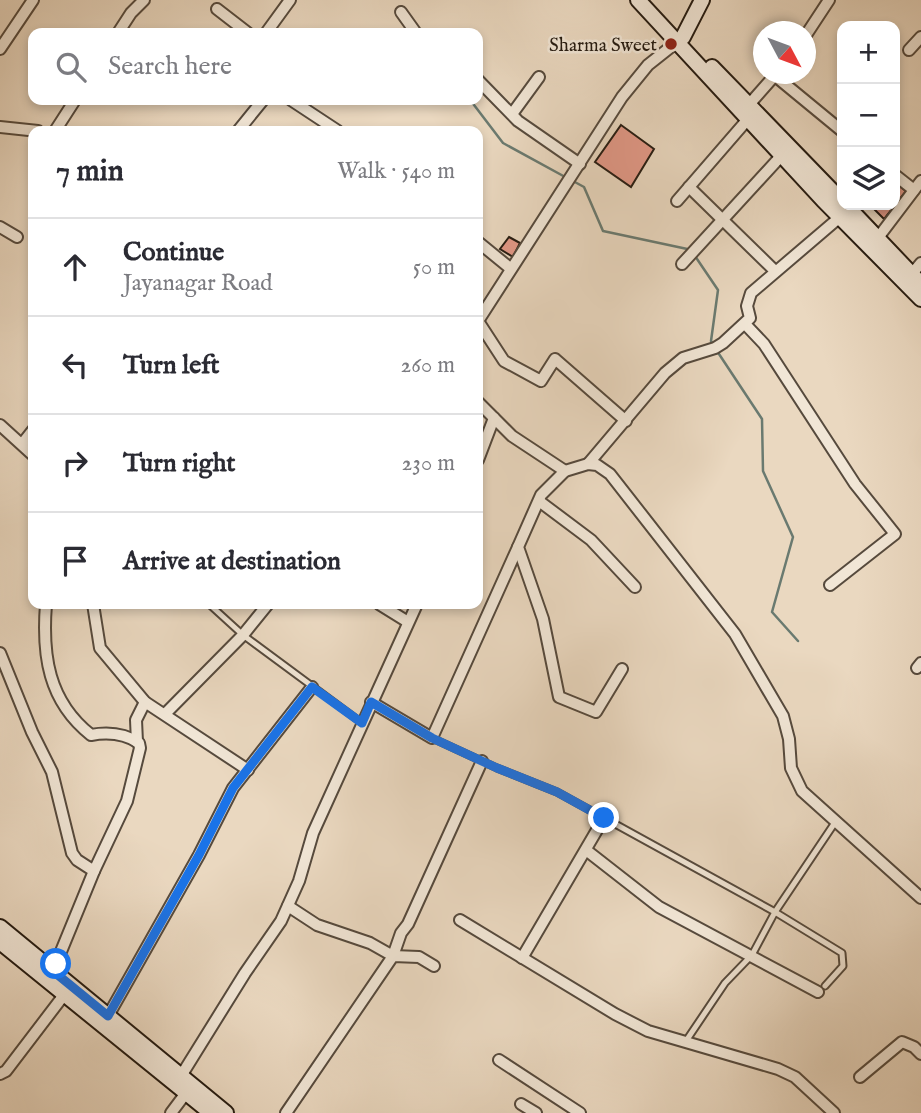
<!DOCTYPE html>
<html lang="en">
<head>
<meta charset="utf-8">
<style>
  body { margin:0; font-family:"IM FELL English",serif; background:#f2f2f3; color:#2b2b33 }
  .controls { position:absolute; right:21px; top:21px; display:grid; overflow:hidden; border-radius:14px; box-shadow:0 4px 10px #0003 }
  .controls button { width:63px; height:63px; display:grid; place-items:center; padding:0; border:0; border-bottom:2px solid #e1e1e2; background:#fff; color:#2b2b33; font:35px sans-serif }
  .compass { position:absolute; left:753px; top:21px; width:63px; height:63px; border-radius:50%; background:#fff; box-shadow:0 4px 10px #0003; rotate:131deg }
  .stop { position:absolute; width:21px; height:21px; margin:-16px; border:5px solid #1a73e8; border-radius:50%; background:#fff }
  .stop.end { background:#1a73e8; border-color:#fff; box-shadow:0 2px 7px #0008 }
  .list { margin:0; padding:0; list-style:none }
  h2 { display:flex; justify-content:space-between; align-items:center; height:91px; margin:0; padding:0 28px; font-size:30px }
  h2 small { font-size:23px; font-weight:400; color:#7c7c81 }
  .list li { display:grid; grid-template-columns:46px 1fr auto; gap:21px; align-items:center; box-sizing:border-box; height:98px; padding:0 28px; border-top:2px solid #e1e1e2 }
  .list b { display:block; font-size:26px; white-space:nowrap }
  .list p { margin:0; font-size:23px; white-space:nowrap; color:#7c7c81 }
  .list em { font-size:23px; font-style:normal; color:#7c7c81 }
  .icon { flex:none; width:38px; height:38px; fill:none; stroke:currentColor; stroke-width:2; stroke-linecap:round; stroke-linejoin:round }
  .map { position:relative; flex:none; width:921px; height:1113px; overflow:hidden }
  .search { position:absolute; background:#fff; box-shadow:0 4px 10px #0003; left:28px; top:28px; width:455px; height:77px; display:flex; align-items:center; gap:18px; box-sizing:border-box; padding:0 24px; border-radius:14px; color:#7c7c81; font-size:26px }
  .panel { position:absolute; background:#fff; box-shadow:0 4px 10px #0003; left:28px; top:126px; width:455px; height:483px; border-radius:14px }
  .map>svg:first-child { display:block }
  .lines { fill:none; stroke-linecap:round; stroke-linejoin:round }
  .stream { stroke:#6a7a70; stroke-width:2.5 }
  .building { fill:#e39988; stroke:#251b11; stroke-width:2 }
  .lane-casing { stroke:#564a3d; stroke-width:9 }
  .street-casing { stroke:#564a3d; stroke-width:14 }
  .secondary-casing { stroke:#251b11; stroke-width:18 }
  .lane { stroke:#f1e6d6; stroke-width:5 }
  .street { stroke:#f1e6d6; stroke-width:10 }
  .secondary { stroke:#f1e6d6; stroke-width:14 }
  .route { stroke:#1a73e8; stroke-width:9 }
  .poi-dot { fill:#8f2418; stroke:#f1e6d6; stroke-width:2.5 }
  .labels { text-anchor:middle; stroke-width:5; stroke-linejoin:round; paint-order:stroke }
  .poi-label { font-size:19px; fill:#251b11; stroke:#f1e6d6; text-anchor:end }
</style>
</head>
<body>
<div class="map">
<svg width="921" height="1113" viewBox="0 0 921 1113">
  <rect width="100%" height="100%" fill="#ead8c0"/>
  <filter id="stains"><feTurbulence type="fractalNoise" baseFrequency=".00286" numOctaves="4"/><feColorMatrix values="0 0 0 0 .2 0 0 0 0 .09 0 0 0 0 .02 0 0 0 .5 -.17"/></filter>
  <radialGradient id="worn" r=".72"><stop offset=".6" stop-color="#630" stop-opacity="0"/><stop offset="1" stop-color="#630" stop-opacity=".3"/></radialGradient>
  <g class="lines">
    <g class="stream">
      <polyline points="471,101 503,143 567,178"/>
      <polyline points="573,181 584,187 603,231 692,250"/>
      <polyline points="695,256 718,290 711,341 714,346"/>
      <polyline points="717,351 762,419 763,471 793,537 772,612 798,641"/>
    </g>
  </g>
  <g class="building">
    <polygon points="621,125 654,149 631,187 595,162"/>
    <polygon points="895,183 906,191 884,219 870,205 895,205"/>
    <polygon points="509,237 520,243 513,257 500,249"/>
  </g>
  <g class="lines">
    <g class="lane-casing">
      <g id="lane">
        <polyline points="209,604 243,635 362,723"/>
        <polyline points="432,738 497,768 557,792 775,912 842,953 843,966 825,986"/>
        <polyline points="686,1041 725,983 752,955 775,912 836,821"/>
      </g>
    </g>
    <g class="street-casing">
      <g id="street">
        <polyline points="217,9 248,33"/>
        <polyline points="401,12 416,33"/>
        <polyline points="118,33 131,13 144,0"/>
        <polyline points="266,33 290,0"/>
        <polyline points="806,35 829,0"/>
        <polyline points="0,49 33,0"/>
        <polyline points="909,50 921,37"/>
        <polyline points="774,75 842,131"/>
        <polyline points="478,80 518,121 580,164"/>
        <polyline points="291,100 338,131"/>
        <polyline points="746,108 776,74"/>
        <polyline points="512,114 539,77"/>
        <polyline points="0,127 38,131"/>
        <polyline points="55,131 75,100"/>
        <polyline points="238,131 263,100"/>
        <polyline points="895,175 914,190"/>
        <polyline points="689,187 775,271"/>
        <polyline points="677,201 748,119"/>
        <polyline points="0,227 17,237"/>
        <polyline points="478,242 510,268"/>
        <polyline points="874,243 921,181"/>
        <polyline points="682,264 782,155"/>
        <polyline points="911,275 921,263"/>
        <polyline points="478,321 622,97 648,65 677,42"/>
        <polyline points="478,321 504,361 541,381 555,359 626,421"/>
        <polyline points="746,325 764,344 855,484 895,534 830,585"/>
        <polyline points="478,402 512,436 565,471"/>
        <polyline points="0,425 33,455"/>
        <polyline points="22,444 33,430"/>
        <polyline points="478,460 494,418"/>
        <polyline points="588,464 665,373 683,358 715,348 723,343 750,318 747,306 751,293 840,217"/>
        <polyline points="539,501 591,540 635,587"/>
        <path d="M46,604C42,655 48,701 91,735C108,732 124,733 139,743L140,748L127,801L94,871"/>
        <polyline points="93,604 100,648 145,702 248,770"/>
        <polyline points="379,604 408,622"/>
        <polyline points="0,653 32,732 52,772 72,853 77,860 94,871 53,971"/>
        <polyline points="917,668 921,663"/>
        <polyline points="622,669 596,712 559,697 543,619 518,547 541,495 565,471 588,464 597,465 610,474 735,634 783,716 789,739 791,768 802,791 921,898"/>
        <polyline points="371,702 432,738 518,547"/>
        <polyline points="165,714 243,635 268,604"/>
        <polyline points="137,742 136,720 145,702"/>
        <polyline points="586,850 659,907 818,992"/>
        <polyline points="288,906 317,925 370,943 393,956 401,933 408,924 482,761"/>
        <polyline points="460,920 615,1014 648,1031 778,1069 795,1077 834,1113"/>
        <polyline points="522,958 604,818"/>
        <polyline points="108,1016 199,855 233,788 312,687"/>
        <polyline points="499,1060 580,1113"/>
        <polyline points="0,1074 6,1071 67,991"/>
        <polyline points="181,1076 245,973 281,921 299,881 313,833 417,604"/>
        <polyline points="860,1077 902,1042 914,1047 921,1054"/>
        <polyline points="521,1104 536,1113"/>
        <polyline points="171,1113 186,1093"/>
        <polyline points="286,1113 393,956 419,957 434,966"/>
      </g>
    </g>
    <g class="secondary-casing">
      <g id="secondary">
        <polyline points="638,0 823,200 921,299"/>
        <polyline points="677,42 683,37 702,0"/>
        <polyline points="712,67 842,201"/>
        <polyline points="846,205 921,284"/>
        <polyline points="0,927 226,1113"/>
        <polyline points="0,942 211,1113"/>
      </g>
    </g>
    <use href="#lane" class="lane"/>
    <use href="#street" class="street"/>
    <use href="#secondary" class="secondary"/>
  </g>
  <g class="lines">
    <polyline class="route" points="56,964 53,971 108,1016 199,855 233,788 312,687 362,723 371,702 432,738 497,768 557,792 604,818"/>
  </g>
  <circle class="poi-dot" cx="671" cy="44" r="7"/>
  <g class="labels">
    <g class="poi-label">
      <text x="657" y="51">Sharma Sweet</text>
    </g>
  </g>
  <rect width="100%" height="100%" filter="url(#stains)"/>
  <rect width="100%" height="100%" fill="url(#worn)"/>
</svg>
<div class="controls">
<button>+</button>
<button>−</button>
<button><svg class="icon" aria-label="layers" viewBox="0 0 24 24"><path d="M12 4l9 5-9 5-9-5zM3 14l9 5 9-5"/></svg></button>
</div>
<svg class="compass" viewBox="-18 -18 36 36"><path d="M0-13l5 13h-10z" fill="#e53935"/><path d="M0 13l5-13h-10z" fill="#7c7c81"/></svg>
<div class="stop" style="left:56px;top:964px"></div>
<div class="stop end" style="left:604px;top:818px"></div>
<div class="search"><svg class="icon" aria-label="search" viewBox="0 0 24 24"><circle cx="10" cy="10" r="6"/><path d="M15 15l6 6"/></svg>Search here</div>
<section class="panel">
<h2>7 min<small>Walk · 540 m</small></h2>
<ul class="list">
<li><svg class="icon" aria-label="ahead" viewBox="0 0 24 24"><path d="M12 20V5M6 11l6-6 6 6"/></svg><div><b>Continue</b><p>Jayanagar Road</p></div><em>50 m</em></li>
<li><svg class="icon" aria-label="left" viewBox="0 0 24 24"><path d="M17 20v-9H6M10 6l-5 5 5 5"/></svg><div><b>Turn left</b></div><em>260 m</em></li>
<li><svg class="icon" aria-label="right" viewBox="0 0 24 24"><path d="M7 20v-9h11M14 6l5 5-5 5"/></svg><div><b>Turn right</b></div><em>230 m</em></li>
<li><svg class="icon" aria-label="arrive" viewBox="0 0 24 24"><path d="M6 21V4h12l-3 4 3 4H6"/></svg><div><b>Arrive at destination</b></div></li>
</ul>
</section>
</div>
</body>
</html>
